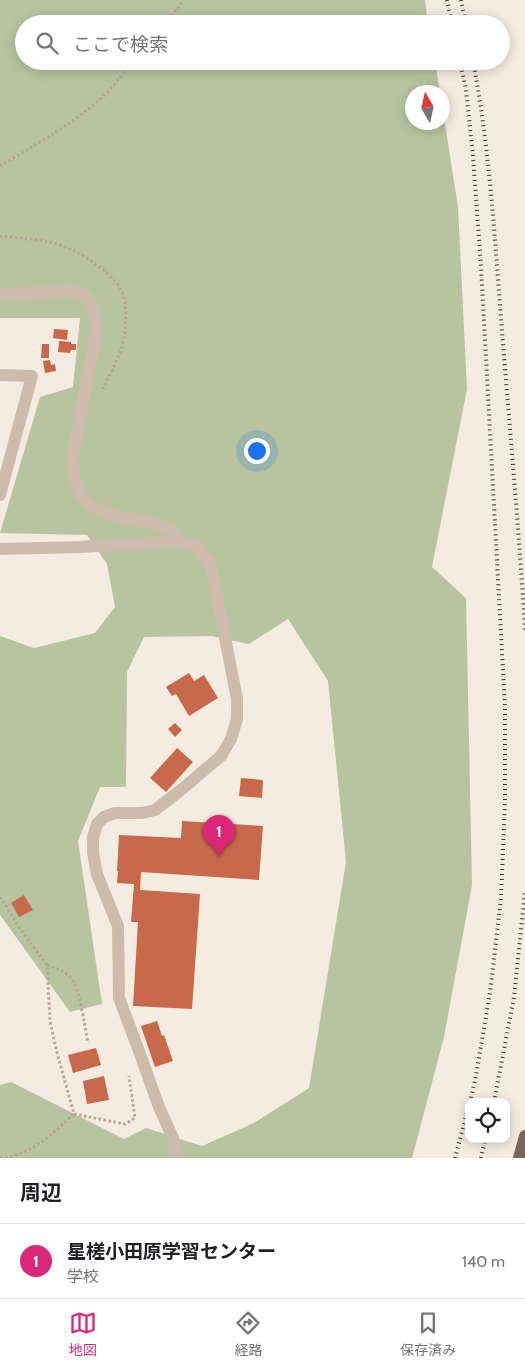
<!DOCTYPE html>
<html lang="ja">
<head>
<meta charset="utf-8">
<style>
  body { margin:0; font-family:Cabin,"Noto Sans JP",sans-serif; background:#f6f6f6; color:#202124 }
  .controls { position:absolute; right:15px; bottom:15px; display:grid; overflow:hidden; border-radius:10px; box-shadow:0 2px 12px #0003 }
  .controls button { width:45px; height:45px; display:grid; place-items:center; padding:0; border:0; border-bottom:1px solid #e0e0e0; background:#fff; color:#202124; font:25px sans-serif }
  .compass { position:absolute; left:405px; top:85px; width:45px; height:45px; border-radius:50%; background:#fff; box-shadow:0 2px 12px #0003; rotate:351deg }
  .you { position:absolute; left:256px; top:450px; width:18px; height:18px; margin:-12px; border:4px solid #fff; border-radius:50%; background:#1a73e8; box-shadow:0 0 0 8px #1a73e833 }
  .badge { display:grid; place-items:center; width:32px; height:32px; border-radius:50%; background:#db2777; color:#fff; font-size:16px; font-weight:700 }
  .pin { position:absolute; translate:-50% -41px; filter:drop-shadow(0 1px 2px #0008) }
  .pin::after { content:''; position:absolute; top:26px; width:18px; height:15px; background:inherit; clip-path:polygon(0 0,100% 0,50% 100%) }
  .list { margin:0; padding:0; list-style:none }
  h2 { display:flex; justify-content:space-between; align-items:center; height:65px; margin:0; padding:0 20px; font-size:21px }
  h2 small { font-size:16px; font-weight:400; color:#757577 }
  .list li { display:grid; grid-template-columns:32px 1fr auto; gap:15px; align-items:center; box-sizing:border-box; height:75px; padding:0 20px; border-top:1px solid #e0e0e0 }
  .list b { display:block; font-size:19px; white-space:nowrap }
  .list p { margin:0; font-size:16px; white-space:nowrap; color:#757577 }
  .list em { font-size:16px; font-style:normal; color:#757577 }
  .icon { flex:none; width:28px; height:28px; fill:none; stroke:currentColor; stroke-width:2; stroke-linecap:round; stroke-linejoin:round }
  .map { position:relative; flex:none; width:525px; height:1158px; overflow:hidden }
  .search { position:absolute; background:#fff; box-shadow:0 2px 12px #0003; left:15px; right:15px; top:15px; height:55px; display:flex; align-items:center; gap:12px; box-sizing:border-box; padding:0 18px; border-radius:28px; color:#757577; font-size:19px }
  .sheet { height:140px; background:#fff }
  nav { display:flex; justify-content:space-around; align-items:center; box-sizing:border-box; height:70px; border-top:1px solid #e0e0e0; background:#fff; font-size:14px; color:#757577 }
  nav a { display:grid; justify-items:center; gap:2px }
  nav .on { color:#db2777 }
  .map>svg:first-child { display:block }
  .green { fill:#b8c4a0 }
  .building { fill:#c8694b }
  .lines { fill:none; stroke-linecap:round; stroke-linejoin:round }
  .path { stroke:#b9a596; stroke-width:3; stroke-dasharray:2.5 2.5; stroke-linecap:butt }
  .minor { stroke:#cdbbac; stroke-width:12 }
  .major { stroke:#7d675c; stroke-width:12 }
  .rail { stroke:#3b302b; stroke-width:4; stroke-dasharray:1 4; stroke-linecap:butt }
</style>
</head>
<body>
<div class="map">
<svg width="525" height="1158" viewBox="0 0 525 1158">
  <rect width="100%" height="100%" fill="#f4ebe1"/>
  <polygon class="green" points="0,0 425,0 428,24 24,24 24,61 435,61 440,92 412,92 412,122 442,122 443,111 458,207 467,389 432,567 466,598 472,885 444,1037 412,1158 0,1158 0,1085 11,1082 124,1139 146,1128 202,1146 254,1123 309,1088 346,862 328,681 288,619 249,644 212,636 144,637 127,672 126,787 100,787 78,841 102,1004 70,1012 0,915 0,636 34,648 95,633 115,607 107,564 87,535 0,533 40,397 73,387 80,318 0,318"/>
  <g class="building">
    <polygon points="54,329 68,330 67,340 53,338"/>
    <polygon points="59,341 71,342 71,344 76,344 76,350 71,350 70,353 58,352"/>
    <polygon points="42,344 49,344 49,358 41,358"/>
    <polygon points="50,360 51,365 55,364 56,371 45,373 43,361"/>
    <polygon points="189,673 194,681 204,675 218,698 189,716 176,694 172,696 166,687"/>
    <polygon points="175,723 182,730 175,737 168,729"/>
    <polygon points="177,748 193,762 166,792 150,778"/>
    <polygon points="241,778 263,780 262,798 239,796"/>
    <polygon points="182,821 263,826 259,880 141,872 140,890 200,894 192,1009 133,1006 138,922 131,922 134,884 117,883 118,871 117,871 119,835 181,838"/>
    <polygon points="24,895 33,910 19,917 11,903"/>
    <polygon points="157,1021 162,1036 164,1035 173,1061 155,1067 141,1026"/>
    <polygon points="96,1048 101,1065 73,1073 68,1055"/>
    <polygon points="104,1076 109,1100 87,1104 83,1081"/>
  </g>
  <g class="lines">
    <g class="path">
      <polyline points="165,24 184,0"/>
      <path d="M0,166C33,146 68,127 97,102C111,90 122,75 133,61"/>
      <path d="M0,236C19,238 39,239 57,244C76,249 113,273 121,290C127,303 126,318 125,332C123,352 111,371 103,389"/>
      <polyline points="0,897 21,930 47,965 50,1021 57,1053 74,1114 125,1124 135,1118 129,1076"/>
      <path d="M47,965C56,968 65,971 71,978C80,988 85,1029 88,1043"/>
      <path d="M0,1157C29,1158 53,1133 74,1114"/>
    </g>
    <g class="minor">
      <polyline points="0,294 74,291 80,293 87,298 92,305 95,318 96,332 72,461 75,479 81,495 91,506 115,516 157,524 171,529 179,541 197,546 209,563 213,576 237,699 237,719 231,739 221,756 181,790 155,810 142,813 115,813 104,817 97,824 93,838 93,853 97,874 118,926 119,998 139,1051 159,1107 173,1138 177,1158"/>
      <polyline points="0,375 32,376 0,495"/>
      <polyline points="0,549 81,547 179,541"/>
    </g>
    <polyline class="major" points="519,1158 525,1136"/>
    <g class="rail">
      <polyline points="447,0 452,24"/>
      <polyline points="461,0 466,24"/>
      <polyline points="460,61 466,90 473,156 481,266 505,708 505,801 501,898 490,993 475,1081 470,1102"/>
      <path d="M473,61C490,150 495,242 502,332C510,431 519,530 525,630"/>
      <polyline points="494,1102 514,997 525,891"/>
      <polyline points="455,1158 469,1105"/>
      <polyline points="481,1158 485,1139"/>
    </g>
  </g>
</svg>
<div class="controls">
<button><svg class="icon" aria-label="locate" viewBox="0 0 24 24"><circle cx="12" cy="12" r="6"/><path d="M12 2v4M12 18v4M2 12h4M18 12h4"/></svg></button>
</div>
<svg class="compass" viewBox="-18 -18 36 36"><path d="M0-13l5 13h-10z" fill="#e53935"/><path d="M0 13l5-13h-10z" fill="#757577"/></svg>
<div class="you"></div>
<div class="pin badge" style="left:219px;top:856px">1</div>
<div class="search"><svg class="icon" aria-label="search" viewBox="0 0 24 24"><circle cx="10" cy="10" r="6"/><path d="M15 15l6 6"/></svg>ここで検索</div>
</div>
<section class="sheet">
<h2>周辺<small></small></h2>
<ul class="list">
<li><span class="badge">1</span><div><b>星槎小田原学習センター</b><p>学校</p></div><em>140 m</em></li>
</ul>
</section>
<nav>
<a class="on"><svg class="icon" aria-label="map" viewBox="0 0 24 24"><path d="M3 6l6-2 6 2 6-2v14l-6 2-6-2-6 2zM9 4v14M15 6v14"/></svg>地図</a>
<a><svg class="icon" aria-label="directions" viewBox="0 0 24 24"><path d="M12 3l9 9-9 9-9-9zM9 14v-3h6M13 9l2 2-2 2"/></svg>経路</a>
<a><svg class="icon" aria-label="saved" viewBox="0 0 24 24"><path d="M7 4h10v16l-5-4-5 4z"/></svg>保存済み</a>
</nav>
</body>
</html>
